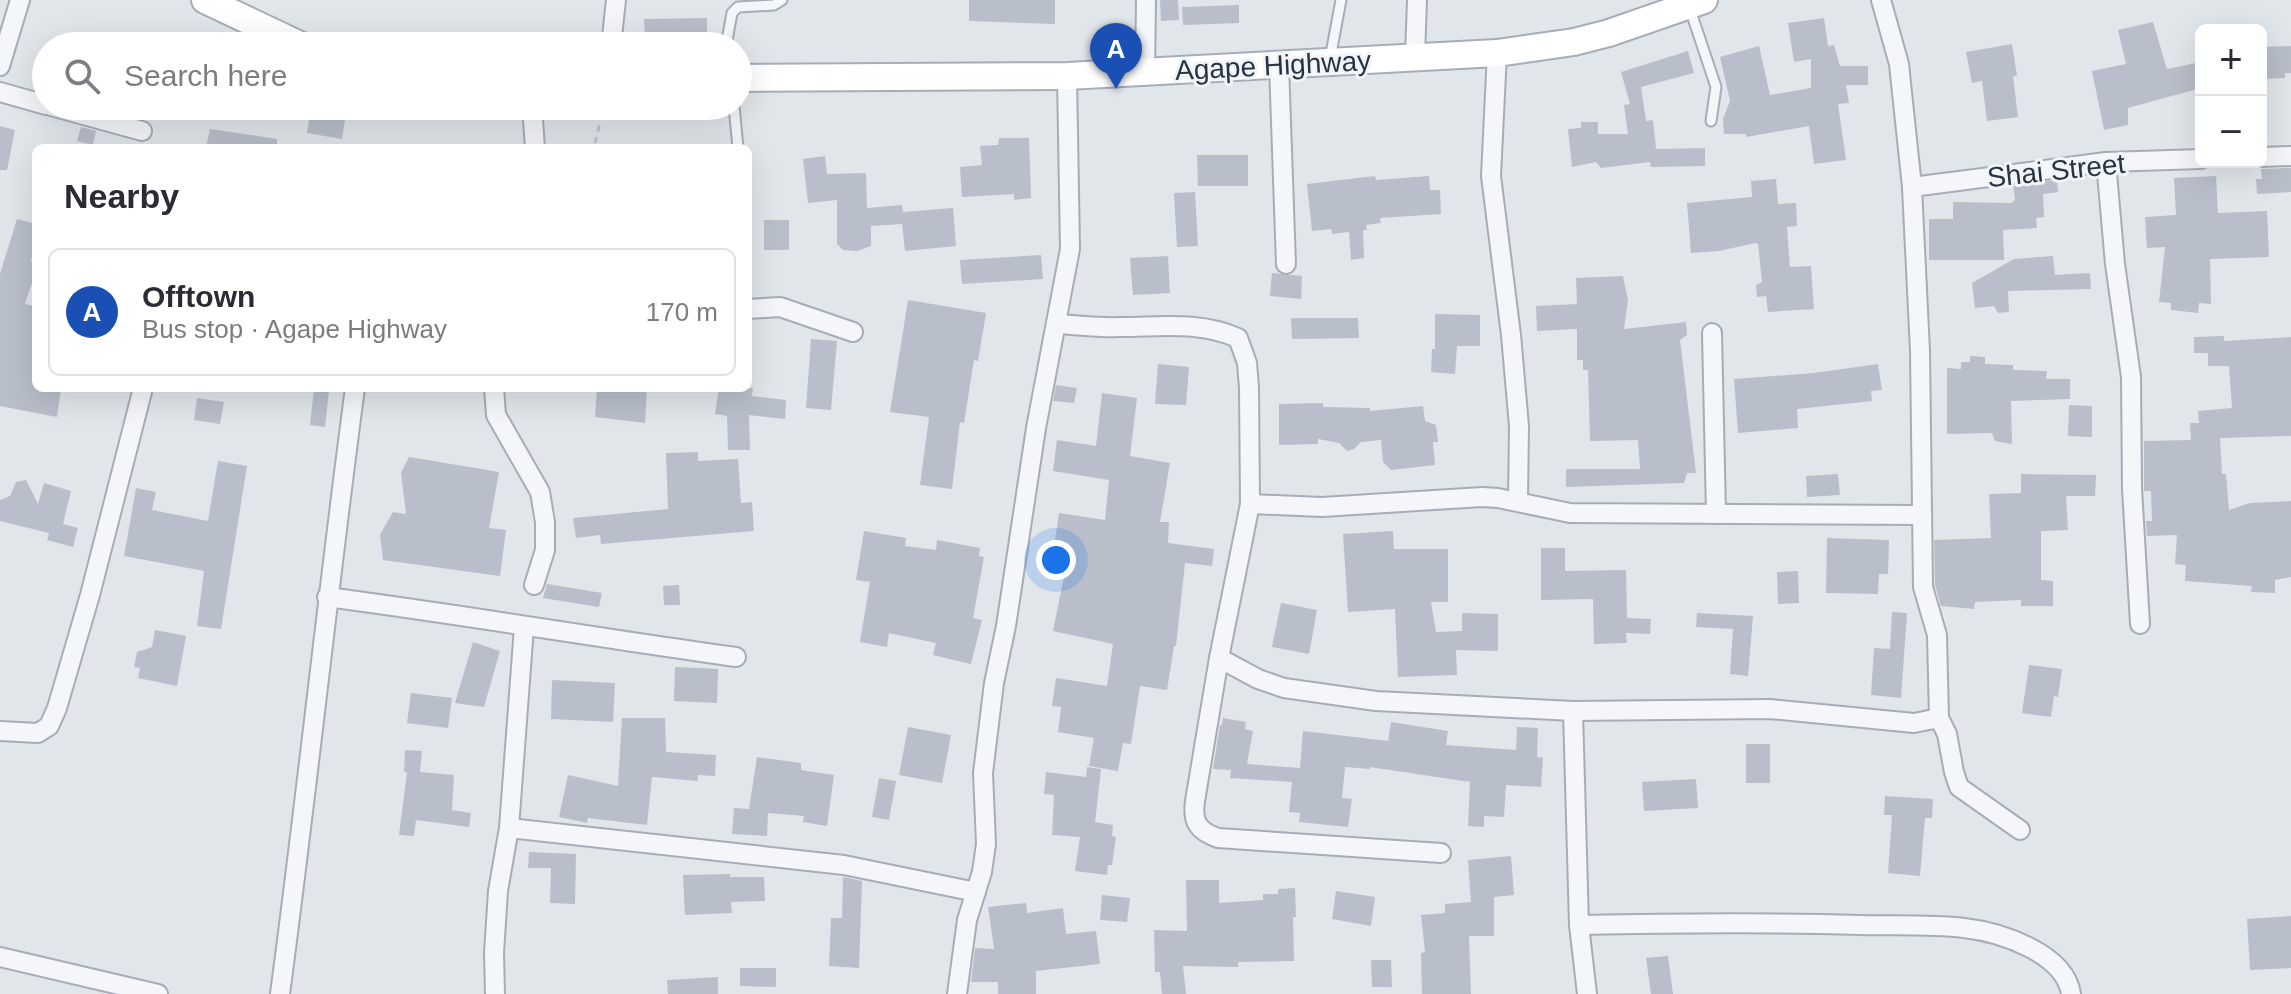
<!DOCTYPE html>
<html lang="en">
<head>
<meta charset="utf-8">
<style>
  body { margin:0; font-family:Arial,sans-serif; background:#f7f7f7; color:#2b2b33 }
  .controls { position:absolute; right:24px; top:24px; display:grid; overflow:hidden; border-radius:12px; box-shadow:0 8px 32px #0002 }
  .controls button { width:72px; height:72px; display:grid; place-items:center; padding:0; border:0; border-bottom:2px solid #e1e1e2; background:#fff; color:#2b2b33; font:40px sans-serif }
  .you { position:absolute; left:1056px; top:560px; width:28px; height:28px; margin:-20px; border:6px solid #fff; border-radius:50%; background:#1a73e8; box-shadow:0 0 0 12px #1a73e833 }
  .badge { display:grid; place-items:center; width:52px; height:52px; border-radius:50%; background:#db3b5e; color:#fff; font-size:26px; font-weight:700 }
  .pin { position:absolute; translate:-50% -66px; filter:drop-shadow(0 2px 4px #0008) }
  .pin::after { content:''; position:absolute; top:42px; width:28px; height:24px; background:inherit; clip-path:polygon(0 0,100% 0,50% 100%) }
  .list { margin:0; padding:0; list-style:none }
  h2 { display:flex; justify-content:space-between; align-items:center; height:104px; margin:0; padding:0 32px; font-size:34px }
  h2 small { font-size:26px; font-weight:400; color:#7c7c81 }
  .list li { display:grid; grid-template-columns:52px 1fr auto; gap:24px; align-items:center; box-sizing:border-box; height:128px; margin:0 16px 16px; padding:0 16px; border:2px solid #e1e1e2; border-radius:12px }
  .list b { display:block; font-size:30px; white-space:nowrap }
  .list p { margin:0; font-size:26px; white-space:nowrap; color:#7c7c81 }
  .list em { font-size:26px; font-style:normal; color:#7c7c81 }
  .icon { flex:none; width:44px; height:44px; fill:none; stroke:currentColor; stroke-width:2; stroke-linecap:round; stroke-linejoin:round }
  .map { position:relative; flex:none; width:2291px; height:994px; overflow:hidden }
  .search { position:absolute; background:#fff; box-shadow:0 8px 32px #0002; left:32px; top:32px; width:720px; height:88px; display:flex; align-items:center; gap:20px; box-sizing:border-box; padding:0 28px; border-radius:44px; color:#7c7c81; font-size:30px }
  .panel { position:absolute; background:#fff; box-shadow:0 8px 32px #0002; left:32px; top:144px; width:720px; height:248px; border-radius:12px }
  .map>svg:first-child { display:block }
  .building { fill:#b8bfca }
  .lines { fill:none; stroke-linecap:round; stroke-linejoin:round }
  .lane-casing { stroke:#a6adb6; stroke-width:13 }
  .street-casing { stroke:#a6adb6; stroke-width:22 }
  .secondary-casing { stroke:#a6adb6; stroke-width:30 }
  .path { stroke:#bfc4ca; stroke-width:3; stroke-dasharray:6 6; stroke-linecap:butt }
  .lane { stroke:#f4f6f9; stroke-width:9 }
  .street { stroke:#f4f6f9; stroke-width:18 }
  .secondary { stroke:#fff; stroke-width:26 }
  .labels { text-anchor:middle; stroke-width:6; stroke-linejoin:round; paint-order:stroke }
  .street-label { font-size:28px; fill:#283445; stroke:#f1f5f8 }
</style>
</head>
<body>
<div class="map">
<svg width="2291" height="994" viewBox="0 0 2291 994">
  <rect width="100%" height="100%" fill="#e1e6eb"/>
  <g class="building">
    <polygon points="969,0 1055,0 1055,24 969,21"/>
    <polygon points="1160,0 1178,0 1179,20 1161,21"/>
    <polygon points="1239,5 1239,23 1183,25 1182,7"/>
    <polygon points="707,18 707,36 645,37 644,19"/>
    <polygon points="1824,18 1828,46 1834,45 1840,66 1868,66 1868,85 1846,85 1849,103 1838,104 1846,160 1814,164 1809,126 1746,137 1746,134 1724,134 1723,119 1730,101 1720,57 1759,46 1770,95 1811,88 1811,59 1794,62 1788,23"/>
    <polygon points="2153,22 2167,69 2201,62 2201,88 2128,108 2128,125 2104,130 2092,71 2126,64 2118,30"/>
    <polygon points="2012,44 2017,76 2013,76 2018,117 1987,121 1982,81 1972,83 1966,52"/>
    <polygon points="2291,46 2291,73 2285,73 2285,78 2261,79 2261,47"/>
    <polygon points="1688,51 1694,73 1641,87 1646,121 1653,120 1656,149 1705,148 1705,166 1651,167 1650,162 1601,168 1596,162 1572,167 1568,129 1581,128 1581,122 1598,122 1598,134 1628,134 1624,105 1630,104 1621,72"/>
    <polygon points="311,106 347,106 342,139 307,133"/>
    <polygon points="0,126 15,130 7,170 0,170"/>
    <polygon points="81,127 96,131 93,145 77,141"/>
    <polygon points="210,129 277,139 277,148 206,148"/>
    <polygon points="999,138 1029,138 1031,198 1014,200 1014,194 962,197 960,167 982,165 980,146 998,145"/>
    <polygon points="1197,155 1248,155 1248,186 1198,186"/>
    <polygon points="825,156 827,174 866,173 867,208 902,205 903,212 953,208 956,246 905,251 902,224 871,226 871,246 857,251 843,250 837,244 837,200 808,203 803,159"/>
    <polygon points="2291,168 2291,192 2257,194 2256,179 2262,179 2261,169"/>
    <polygon points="1375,176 1376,180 1429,176 1430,190 1440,190 1441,214 1380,218 1381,223 1366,225 1367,230 1363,230 1364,258 1351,260 1349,232 1332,234 1331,229 1312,231 1307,184"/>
    <polygon points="2216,176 2218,213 2267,211 2269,257 2210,259 2211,304 2199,303 2198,313 2171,310 2171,303 2159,302 2165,247 2147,248 2145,217 2176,215 2174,178"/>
    <polygon points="1776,179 1778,204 1796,203 1797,226 1787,227 1790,267 1811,266 1814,309 1768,312 1766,296 1757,297 1756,285 1762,282 1758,244 1755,243 1719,251 1691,253 1687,203 1752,197 1751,181"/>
    <polygon points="2057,180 2058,192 2043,194 2044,217 2036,218 2037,228 2003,230 2004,260 1929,260 1929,219 1953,219 1953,202 2011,203 2015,200 2013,186"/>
    <polygon points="1195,192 1198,246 1177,247 1174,193"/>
    <polygon points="17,219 36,224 36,240 31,261 36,262 36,271 25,304 36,306 36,388 61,388 57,417 0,406 0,274"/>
    <rect x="764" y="220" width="25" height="30"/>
    <polygon points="1041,255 1043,279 962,284 960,260"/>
    <polygon points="1168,256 1170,293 1133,295 1130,258"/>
    <polygon points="2053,256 2055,275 2090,273 2091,289 2008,291 2009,312 1998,313 1994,306 1975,308 1972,283 2014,259"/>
    <polygon points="1272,273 1302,276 1301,299 1270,296"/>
    <polygon points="1623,276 1628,300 1624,329 1686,322 1687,335 1680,340 1696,473 1687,473 1684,483 1566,487 1566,469 1640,469 1638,440 1590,441 1588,370 1583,370 1583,360 1577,360 1577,329 1537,331 1536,306 1577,304 1576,278"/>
    <polygon points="908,300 986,313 978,361 974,360 964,423 960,422 952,489 920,485 929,417 890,412"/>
    <polygon points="1435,314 1480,315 1480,346 1457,346 1455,374 1431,372 1432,349 1435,349"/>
    <polygon points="1291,318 1358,318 1359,338 1292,339"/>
    <polygon points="2224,336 2224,341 2291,337 2291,436 2220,438 2222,474 2226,474 2229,510 2250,503 2291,501 2291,577 2275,580 2275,593 2251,592 2252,586 2185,581 2186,565 2175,564 2177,535 2147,536 2146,521 2152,521 2151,491 2144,491 2144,441 2191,440 2190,423 2199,423 2198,411 2232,408 2229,366 2208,366 2208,353 2194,353 2194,337"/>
    <polygon points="811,339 837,341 831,410 806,408"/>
    <polygon points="1970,356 1985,357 1985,364 2013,365 2013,370 2047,371 2046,379 2070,379 2070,399 2011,401 2012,444 1995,441 1992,433 1947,434 1947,368 1961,369 1961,362 1970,362"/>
    <polygon points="1158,364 1189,367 1186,405 1155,404"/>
    <polygon points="1878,364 1882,390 1871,391 1872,401 1797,409 1798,428 1738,433 1734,379 1814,373"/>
    <polygon points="1056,385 1077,388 1074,403 1053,401"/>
    <polygon points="597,388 647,388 645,423 595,417"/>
    <polygon points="719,388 753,388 752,396 786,400 785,419 749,415 750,450 728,450 727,416 715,414"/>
    <polygon points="314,389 329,391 325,427 310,425"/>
    <polygon points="1102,393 1137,398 1130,456 1170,463 1160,522 1169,522 1168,543 1214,549 1212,566 1185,563 1176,646 1174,646 1167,690 1140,686 1131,744 1123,743 1118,771 1089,766 1094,738 1058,732 1061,707 1052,706 1056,678 1107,686 1113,644 1053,631 1068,557 1053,554 1059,513 1105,520 1109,480 1053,471 1057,440 1096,446"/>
    <polygon points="197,398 224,402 220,424 194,420"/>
    <polygon points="1323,403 1323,407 1370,408 1370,411 1423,406 1425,421 1436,425 1438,442 1433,442 1435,465 1391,470 1383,462 1381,440 1361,442 1354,449 1347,451 1339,443 1318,439 1318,444 1279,445 1279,404"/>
    <polygon points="2069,405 2092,406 2092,437 2068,436"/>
    <polygon points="698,452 698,461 738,459 741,503 752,502 754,531 601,544 600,535 576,538 573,518 668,509 666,453"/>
    <polygon points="409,457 499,472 489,528 506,530 500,576 383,560 380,535 393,512 406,514 401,473"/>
    <polygon points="218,461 247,466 221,629 197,626 204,571 124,556 136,488 156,492 152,510 208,521"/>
    <polygon points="1838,474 1840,495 1807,497 1806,476"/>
    <polygon points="2021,474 2096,475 2095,496 2066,496 2068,530 2041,531 2041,580 2053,581 2053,606 2021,606 2021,600 1975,602 1974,609 1941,606 1935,585 1934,540 1991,538 1989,494 2021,493"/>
    <polygon points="26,480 38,504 44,483 71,491 63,524 78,528 73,547 47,540 49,533 0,521 0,500 10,496 16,482"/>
    <polygon points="864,531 906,538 905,546 936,550 937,540 980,548 979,556 984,557 973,618 982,620 971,664 933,655 936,643 889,633 887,647 860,642 870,582 856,580"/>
    <polygon points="1393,531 1394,549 1448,549 1448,602 1431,602 1436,632 1462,631 1462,613 1498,614 1498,651 1456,650 1457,675 1398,677 1395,609 1348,612 1343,534"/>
    <polygon points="1827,538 1889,540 1888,574 1879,574 1878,594 1826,593"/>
    <polygon points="1541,548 1565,548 1565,571 1626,570 1627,618 1651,619 1650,634 1626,633 1627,643 1594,644 1593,599 1541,600"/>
    <polygon points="1798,571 1799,603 1778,604 1777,572"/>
    <polygon points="547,584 602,593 599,607 543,598"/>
    <polygon points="679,585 680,605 664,605 663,586"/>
    <polygon points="1281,603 1317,610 1309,654 1272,647"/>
    <polygon points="1892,612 1907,613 1901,698 1871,695 1874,648 1890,649"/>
    <polygon points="1697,613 1753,616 1748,676 1730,674 1733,629 1696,627"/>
    <polygon points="155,630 186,636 177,686 138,678 140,668 134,667 137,652 152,647"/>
    <polygon points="473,642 500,651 484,707 455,703"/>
    <polygon points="2029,665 2062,669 2058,697 2054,696 2051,717 2022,713"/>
    <polygon points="675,667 718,669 717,703 674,701"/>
    <polygon points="552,680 615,683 613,722 551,719"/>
    <polygon points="411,693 452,698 448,728 407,723"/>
    <polygon points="622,718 665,718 666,752 716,755 715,776 698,775 698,781 652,777 647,825 588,818 587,823 559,817 568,775 618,786"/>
    <polygon points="1223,718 1246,722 1245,729 1253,731 1247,764 1300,768 1303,731 1388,741 1391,722 1448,731 1446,745 1516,750 1517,727 1538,728 1537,757 1543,758 1541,787 1506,785 1504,817 1484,816 1484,827 1468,826 1470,782 1370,767 1370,769 1345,767 1342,798 1352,799 1348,827 1299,822 1300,813 1289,812 1292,782 1230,778 1231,770 1213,769 1220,725 1222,725"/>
    <polygon points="908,727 951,735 942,783 899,775"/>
    <rect x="1746" y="744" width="24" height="39"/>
    <polygon points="405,750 422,751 420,772 454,775 452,810 471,813 469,827 416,820 414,836 399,835 407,772 404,772"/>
    <polygon points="757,757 801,763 801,770 834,775 827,826 803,822 804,816 768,813 767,836 732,834 734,808 749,809"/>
    <polygon points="1087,767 1101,769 1095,822 1113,825 1112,836 1116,837 1112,865 1108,865 1107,875 1075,871 1080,837 1052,835 1054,795 1044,794 1046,772 1086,777"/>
    <polygon points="879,778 896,781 889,820 872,817"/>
    <polygon points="1696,779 1698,808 1644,811 1642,782"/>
    <polygon points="1885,796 1933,799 1932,818 1925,818 1920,876 1888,873 1892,815 1884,815"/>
    <polygon points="529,852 576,854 575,904 550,903 551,868 528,868"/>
    <polygon points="1511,856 1514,895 1494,897 1494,936 1469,936 1471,994 1422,994 1421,953 1425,952 1421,915 1445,913 1445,904 1471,902 1468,860"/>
    <polygon points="730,874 730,877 764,877 765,901 731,902 732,913 685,915 683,875"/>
    <polygon points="843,877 862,881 859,968 829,966 831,918 842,918"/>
    <polygon points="1186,880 1219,880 1219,903 1263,900 1263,894 1278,894 1278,889 1295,888 1296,917 1293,917 1294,961 1238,962 1238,967 1183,966 1186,994 1162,994 1160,972 1155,972 1154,930 1187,931"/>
    <polygon points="1336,891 1375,897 1371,926 1332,919"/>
    <polygon points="1102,895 1130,898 1127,922 1100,920"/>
    <polygon points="1026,903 1027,913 1063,908 1066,934 1096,931 1100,964 1036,971 1036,994 998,994 998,982 971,982 975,948 994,949 988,907"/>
    <polygon points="2291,916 2291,968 2250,970 2247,919"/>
    <polygon points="1668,956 1673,994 1651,994 1646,958"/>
    <polygon points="1371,960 1391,960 1392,987 1372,987"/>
    <polygon points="740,968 776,968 776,987 740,986"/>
    <polygon points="718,977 718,994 668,994 667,980"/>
  </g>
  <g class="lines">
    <g class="lane-casing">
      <g id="lane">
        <polyline points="1690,9 1716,87 1711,121"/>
        <polyline points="726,46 732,13 738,7 774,5 782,0"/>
        <polyline points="1330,59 1341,0"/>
        <polyline points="734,106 738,148"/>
      </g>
    </g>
    <g class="street-casing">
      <g id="street">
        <polyline points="611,46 616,0"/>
        <polyline points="1497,53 1491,176 1511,335 1519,426 1518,501"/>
        <polyline points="1415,57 1417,0"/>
        <polyline points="1279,65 1286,264"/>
        <polyline points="0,66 20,0"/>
        <polyline points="1145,71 1146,0"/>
        <polyline points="0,92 46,105"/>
        <polyline points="51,106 142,131"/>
        <polyline points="532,106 535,148"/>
        <polyline points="2261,157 2291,156"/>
        <polyline points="2106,162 2115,264 2131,377 2132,488 2140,624"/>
        <polyline points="1912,187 2106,162 2201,159"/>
        <polyline points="748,309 780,307 853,332"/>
        <path d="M1057,324C1078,325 1099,328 1120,327C1161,327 1199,321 1238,338L1247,363L1249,388L1250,504L1219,658L1195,801C1192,822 1198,831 1218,838L1441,853"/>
        <polyline points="1712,333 1716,514"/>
        <polyline points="494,388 496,415 540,492 545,522 545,550 534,585"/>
        <polyline points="1250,504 1322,507 1482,497 1498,498 1570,513 1922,515"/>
        <path d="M327,597C464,615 600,638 736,657"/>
        <polyline points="1219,658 1258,679 1284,688 1376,701 1573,711 1770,709 1914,723 1939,718 1937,635 1923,587 1920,351 1912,187 1899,64 1881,0"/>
        <polyline points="1573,711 1579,925 1587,994"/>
        <polyline points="1939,718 1947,734 1954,772 1959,787 2020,830"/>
        <polyline points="0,731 38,733 49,726 57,708 90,595 143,388"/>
        <polyline points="509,828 844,865 976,892"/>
        <path d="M1579,925C1673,923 1766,922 1860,925C1894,926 1930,924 1964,928C2000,932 2065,953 2071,994"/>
        <polyline points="0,957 158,994"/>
        <path d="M280,994C307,792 328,590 355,388"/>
        <polyline points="495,994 494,953 498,891 509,828 524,627"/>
        <polyline points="957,994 967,920 982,872 986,844 983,773 994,683 1006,626 1036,428 1070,249 1067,76"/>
      </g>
    </g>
    <g class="secondary-casing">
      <g id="secondary">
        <polyline points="205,0 302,46"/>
        <polyline points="738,78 1067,76 1497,53 1574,42 1609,33 1704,0"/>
      </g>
    </g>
    <polyline class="path" points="595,143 604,106"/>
    <use href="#lane" class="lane"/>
    <use href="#street" class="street"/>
    <use href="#secondary" class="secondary"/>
  </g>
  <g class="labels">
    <g class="street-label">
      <text transform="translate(1273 65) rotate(-3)" y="10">Agape Highway</text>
      <text transform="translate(2056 170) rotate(-6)" y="10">Shai Street</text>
    </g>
  </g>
</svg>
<div class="controls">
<button>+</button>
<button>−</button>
</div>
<div class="you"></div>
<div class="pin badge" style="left:1116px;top:89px;background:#1a4fb4">A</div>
<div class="search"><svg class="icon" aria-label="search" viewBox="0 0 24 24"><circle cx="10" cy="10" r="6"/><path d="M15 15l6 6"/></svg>Search here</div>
<section class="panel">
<h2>Nearby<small></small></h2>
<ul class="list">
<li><span class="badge" style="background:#1a4fb4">A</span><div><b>Offtown</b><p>Bus stop · Agape Highway</p></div><em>170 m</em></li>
</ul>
</section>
</div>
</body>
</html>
